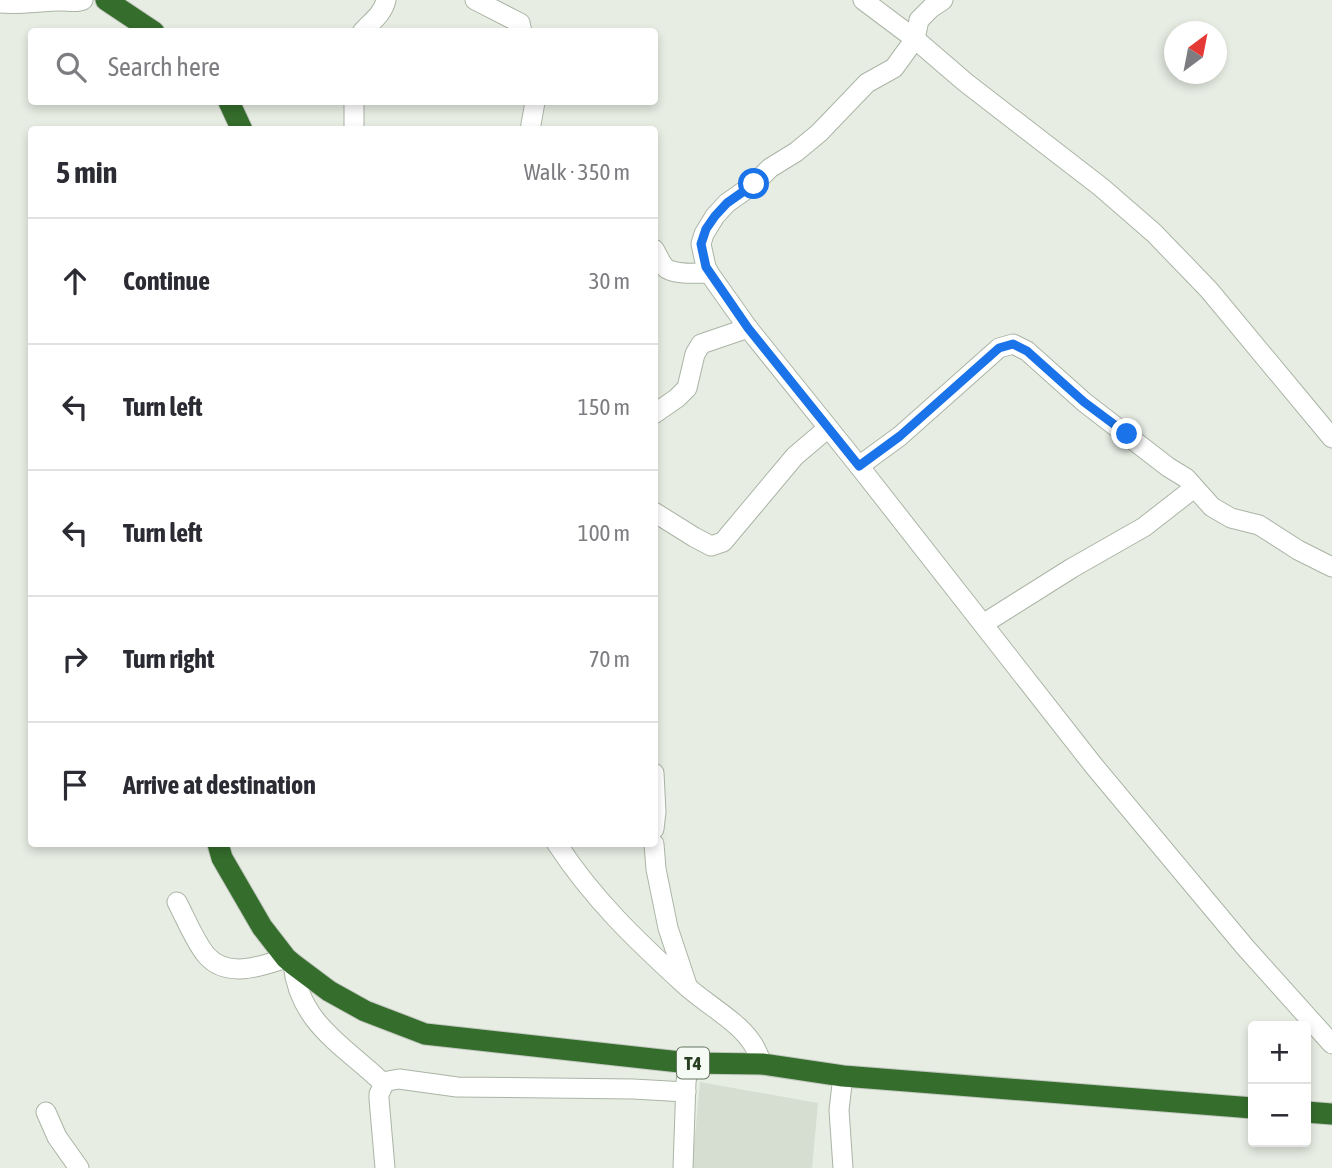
<!DOCTYPE html>
<html lang="en">
<head>
<meta charset="utf-8">
<style>
  body { margin:0; font-family:"Asap Condensed",sans-serif; background:#f2f2f3; color:#2b2b33 }
  .controls { position:absolute; right:21px; bottom:21px; display:grid; overflow:hidden; border-radius:7px; box-shadow:0 4px 10px #0003 }
  .controls button { width:63px; height:63px; display:grid; place-items:center; padding:0; border:0; border-bottom:2px solid #e1e1e2; background:#fff; color:#2b2b33; font:35px sans-serif }
  .compass { position:absolute; left:1164px; top:21px; width:63px; height:63px; border-radius:50%; background:#fff; box-shadow:0 4px 10px #0003; rotate:32deg }
  .stop { position:absolute; width:21px; height:21px; margin:-16px; border:5px solid #1a73e8; border-radius:50%; background:#fff }
  .stop.end { background:#1a73e8; border-color:#fff; box-shadow:0 2px 7px #0008 }
  .list { margin:0; padding:0; list-style:none }
  h2 { display:flex; justify-content:space-between; align-items:center; height:91px; margin:0; padding:0 28px; font-size:30px }
  h2 small { font-size:23px; font-weight:400; color:#7c7c81 }
  .list li { display:grid; grid-template-columns:46px 1fr auto; gap:21px; align-items:center; box-sizing:border-box; height:126px; padding:0 28px; border-top:2px solid #e1e1e2 }
  .list b { display:block; font-size:26px; white-space:nowrap }
  .list em { font-size:23px; font-style:normal; color:#7c7c81 }
  .icon { flex:none; width:38px; height:38px; fill:none; stroke:currentColor; stroke-width:2; stroke-linecap:round; stroke-linejoin:round }
  .map { position:relative; flex:none; width:1332px; height:1168px; overflow:hidden }
  .search { position:absolute; background:#fff; box-shadow:0 4px 10px #0003; left:28px; top:28px; width:630px; height:77px; display:flex; align-items:center; gap:18px; box-sizing:border-box; padding:0 24px; border-radius:7px; color:#7c7c81; font-size:26px }
  .panel { position:absolute; background:#fff; box-shadow:0 4px 10px #0003; left:28px; top:126px; width:630px; height:721px; border-radius:7px }
  .map>svg:first-child { display:block }
  .built { fill:#d6ddd1 }
  .lines { fill:none; stroke-linecap:round; stroke-linejoin:round }
  .minor-casing { stroke:#aab5a5; stroke-width:21 }
  .highway-casing { stroke:#c3c9c1; stroke-width:23 }
  .minor { stroke:#fff; stroke-width:19 }
  .highway { stroke:#356d2c; stroke-width:21 }
  .route { stroke:#1a73e8; stroke-width:9 }
  .labels { text-anchor:middle; stroke-width:5; stroke-linejoin:round; paint-order:stroke }
  .shield { fill:#f6faf4; stroke:#667761; stroke-width:2 }
  .shield-label { font-size:19px; font-weight:bold; fill:#283f22 }
</style>
</head>
<body>
<div class="map">
<svg width="1332" height="1168" viewBox="0 0 1332 1168">
  <rect width="100%" height="100%" fill="#e7ede3"/>
  <polygon class="built" points="700,1082 818,1103 812,1168 692,1168"/>
  <g class="lines">
    <g class="minor-casing">
      <g id="minor">
        <polyline points="475,0 520,23 522,32"/>
        <polyline points="863,0 915,39 965,82 1101,187 1154,233 1209,290 1332,438"/>
        <path d="M0,3C21,5 41,1 61,1C70,1 76,3 83,0"/>
        <path d="M362,32C371,22 383,14 386,0"/>
        <polyline points="354,130 354,102"/>
        <polyline points="530,130 535,102"/>
        <path d="M654,249C658,255 661,265 667,269C678,275 697,273 709,273L748,328L859,466L1094,766L1245,947L1332,1044"/>
        <polyline points="709,273 706,267 701,244 704,234 715,216 727,203 754,184 770,168 796,152 819,133 867,83 894,68 915,39 919,20 931,8 943,0"/>
        <polyline points="654,414 677,398 687,388 695,354 701,344 748,328"/>
        <polyline points="859,466 900,436 999,348 1013,344 1027,351 1084,402 1168,467 1186,478 1212,507 1231,518 1259,525 1298,550 1332,567"/>
        <polyline points="654,512 694,537 711,546 723,542 795,456 828,428"/>
        <polyline points="983,624 1072,568 1144,527 1194,488"/>
        <polyline points="654,773 656,812 654,829"/>
        <path d="M557,844C594,900 635,939 684,984C703,1002 736,1020 750,1040C756,1047 759,1056 762,1064"/>
        <polyline points="654,844 656,869 668,928 687,985"/>
        <path d="M177,902C185,917 196,944 207,956C228,979 262,966 286,958"/>
        <path d="M293,964C299,1024 345,1046 384,1084"/>
        <polyline points="843,1076 839,1110 843,1168"/>
        <polyline points="46,1112 57,1137 79,1168"/>
        <polyline points="385,1168 379,1099 379,1094 384,1084 388,1081 399,1079 457,1087 633,1089 686,1092"/>
        <polyline points="683,1168 686,1082 689,1063"/>
      </g>
    </g>
    <g class="highway-casing">
      <g id="highway">
        <polyline points="106,0 154,32"/>
        <polyline points="229,102 242,130"/>
        <polyline points="218,844 222,858 262,927 286,958 293,964 329,991 365,1011 425,1034 689,1063 762,1064 843,1076 1253,1108"/>
        <polyline points="1306,1112 1332,1114"/>
      </g>
    </g>
    <use href="#minor" class="minor"/>
    <use href="#highway" class="highway"/>
  </g>
  <g class="lines">
    <polyline class="route" points="754,184 727,203 715,216 706,229 701,244 706,267 748,328 859,466 900,436 999,348 1013,344 1027,351 1084,402 1127,434"/>
  </g>
  <g class="labels">
    <rect class="shield" x="677" y="1047.5" width="32" height="31" rx="5"/>
    <g class="shield-label">
      <text x="693" y="1070">T4</text>
    </g>
  </g>
</svg>
<div class="controls">
<button>+</button>
<button>−</button>
</div>
<svg class="compass" viewBox="-18 -18 36 36"><path d="M0-13l5 13h-10z" fill="#e53935"/><path d="M0 13l5-13h-10z" fill="#7c7c81"/></svg>
<div class="stop" style="left:754px;top:184px"></div>
<div class="stop end" style="left:1127px;top:434px"></div>
<div class="search"><svg class="icon" aria-label="search" viewBox="0 0 24 24"><circle cx="10" cy="10" r="6"/><path d="M15 15l6 6"/></svg>Search here</div>
<section class="panel">
<h2>5 min<small>Walk · 350 m</small></h2>
<ul class="list">
<li><svg class="icon" aria-label="ahead" viewBox="0 0 24 24"><path d="M12 20V5M6 11l6-6 6 6"/></svg><div><b>Continue</b></div><em>30 m</em></li>
<li><svg class="icon" aria-label="left" viewBox="0 0 24 24"><path d="M17 20v-9H6M10 6l-5 5 5 5"/></svg><div><b>Turn left</b></div><em>150 m</em></li>
<li><svg class="icon" aria-label="left" viewBox="0 0 24 24"><path d="M17 20v-9H6M10 6l-5 5 5 5"/></svg><div><b>Turn left</b></div><em>100 m</em></li>
<li><svg class="icon" aria-label="right" viewBox="0 0 24 24"><path d="M7 20v-9h11M14 6l5 5-5 5"/></svg><div><b>Turn right</b></div><em>70 m</em></li>
<li><svg class="icon" aria-label="arrive" viewBox="0 0 24 24"><path d="M6 21V4h12l-3 4 3 4H6"/></svg><div><b>Arrive at destination</b></div></li>
</ul>
</section>
</div>
</body>
</html>
